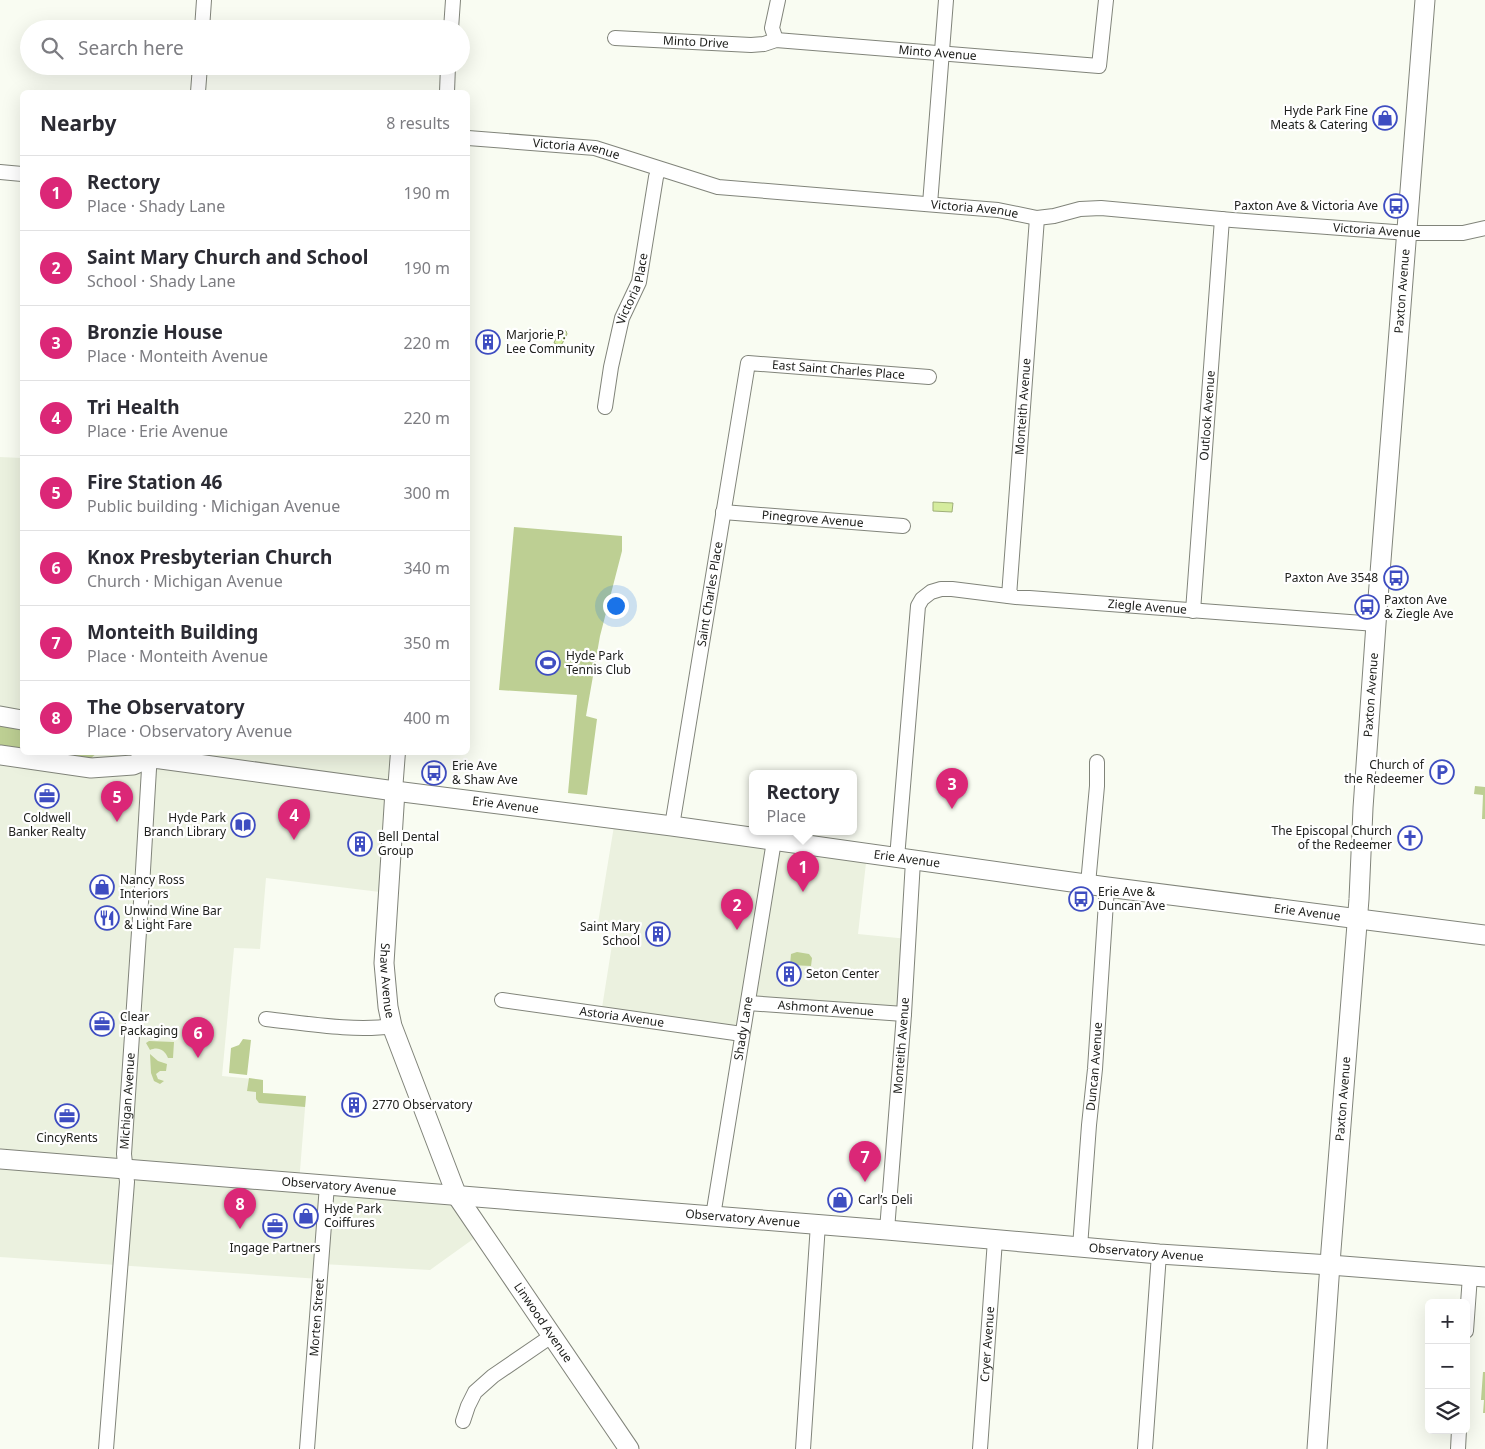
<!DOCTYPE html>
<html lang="en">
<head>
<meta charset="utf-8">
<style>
  body { margin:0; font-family:"Noto Sans",sans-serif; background:#f7f7f7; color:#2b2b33 }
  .controls { position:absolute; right:15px; bottom:15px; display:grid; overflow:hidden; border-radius:8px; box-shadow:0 5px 20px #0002 }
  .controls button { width:45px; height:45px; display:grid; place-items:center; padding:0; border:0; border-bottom:1px solid #e1e1e2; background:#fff; color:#2b2b33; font:25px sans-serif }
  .you { position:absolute; left:615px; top:605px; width:18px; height:18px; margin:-12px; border:4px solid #fff; border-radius:50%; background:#1a73e8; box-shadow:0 0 0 8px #1a73e833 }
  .badge { display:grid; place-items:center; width:32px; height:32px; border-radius:50%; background:#db2777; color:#fff; font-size:16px; font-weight:700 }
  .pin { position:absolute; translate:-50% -41px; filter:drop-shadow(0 1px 2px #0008) }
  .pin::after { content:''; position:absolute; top:26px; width:18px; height:15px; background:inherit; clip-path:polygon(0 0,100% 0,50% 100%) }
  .popup { position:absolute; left:749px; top:770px; width:108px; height:65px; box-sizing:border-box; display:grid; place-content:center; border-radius:8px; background:#fff; filter:drop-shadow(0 1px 4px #0005); font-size:16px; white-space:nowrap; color:#7c7c81 }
  .popup b { font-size:19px; color:#2b2b33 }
  .popup::after { content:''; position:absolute; left:50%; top:100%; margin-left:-10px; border:10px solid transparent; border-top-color:#fff }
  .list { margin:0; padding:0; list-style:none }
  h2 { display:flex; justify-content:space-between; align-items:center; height:65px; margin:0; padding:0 20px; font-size:21px }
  h2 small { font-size:16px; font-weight:400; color:#7c7c81 }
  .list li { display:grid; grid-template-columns:32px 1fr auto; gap:15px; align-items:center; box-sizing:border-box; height:75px; padding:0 20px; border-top:1px solid #e1e1e2 }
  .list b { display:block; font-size:19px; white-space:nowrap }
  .list p { margin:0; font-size:16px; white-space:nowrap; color:#7c7c81 }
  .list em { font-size:16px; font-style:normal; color:#7c7c81 }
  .icon { flex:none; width:28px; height:28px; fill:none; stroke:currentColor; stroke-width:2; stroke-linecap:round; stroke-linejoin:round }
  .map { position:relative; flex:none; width:1485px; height:1449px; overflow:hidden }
  .search { position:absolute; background:#fff; box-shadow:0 5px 20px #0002; left:20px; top:20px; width:450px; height:55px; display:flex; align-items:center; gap:12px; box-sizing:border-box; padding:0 18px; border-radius:28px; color:#7c7c81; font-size:19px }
  .panel { position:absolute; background:#fff; box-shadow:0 5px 20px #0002; left:20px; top:90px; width:450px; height:665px; border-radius:8px }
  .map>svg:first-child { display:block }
  .built { fill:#ebf1df }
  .green { fill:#bdcf93 }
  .water { fill:#d5ec9e; stroke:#9faf78 }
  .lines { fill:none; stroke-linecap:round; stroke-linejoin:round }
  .street-casing { stroke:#81847a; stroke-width:16 }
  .secondary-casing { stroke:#81847a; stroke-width:21 }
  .street { stroke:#fff; stroke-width:14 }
  .secondary { stroke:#fff; stroke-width:19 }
  .labels { text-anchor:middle; stroke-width:4.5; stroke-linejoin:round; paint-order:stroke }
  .street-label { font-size:12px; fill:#20211e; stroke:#fff }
  .poi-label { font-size:12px; fill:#20211e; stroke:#fff; text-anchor:start }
</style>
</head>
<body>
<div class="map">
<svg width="1485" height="1449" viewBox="0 0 1485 1449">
  <rect width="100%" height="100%" fill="#f9fcf2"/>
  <g class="built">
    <polygon points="0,457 22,458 22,752 398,753 388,893 266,878 260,949 234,948 222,1076 263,1080 263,1093 306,1096 299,1183 457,1196 483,1232 430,1270 322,1264 320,1279 0,1257"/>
    <polygon points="615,820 867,854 858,934 908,939 904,1014 748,1003 742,1034 601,1014 615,926 598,923"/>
  </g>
  <g class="green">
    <polygon points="514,527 622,536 622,551 600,636 586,716 597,719 587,795 568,793 577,695 499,690"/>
    <polygon points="0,724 22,726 22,752 0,748"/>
    <polygon points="29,753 97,753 91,758 85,760"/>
    <polygon points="1475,786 1485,787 1485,819 1482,819 1483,795 1474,794"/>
    <polygon points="797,952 809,954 812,958 811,966 790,965 791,954"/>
    <polygon points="243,1039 251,1040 247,1075 229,1073 231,1048 239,1045"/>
    <path d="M149,1041L174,1042L173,1058H168C165,1050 158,1046 150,1050L146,1043Z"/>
    <polygon points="150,1054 158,1061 167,1064 166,1071 160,1071 156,1074 158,1079 164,1081 160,1084 154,1081 151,1073"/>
    <polygon points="249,1078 263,1080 263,1093 306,1096 305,1107 259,1103 256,1099 256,1092 247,1091"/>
    <polygon points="1483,1372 1485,1372 1485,1413 1483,1413 1484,1400 1481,1400"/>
  </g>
  <g class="water">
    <polygon points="560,329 566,331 567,334 562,344 559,345 554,343"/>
    <polygon points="933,502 953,503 952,512 933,511"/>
  </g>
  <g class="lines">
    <g class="street-casing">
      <g id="street">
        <polyline points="202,29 204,0"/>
        <polyline points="451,29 453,0"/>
        <path id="s1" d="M615,38L751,45L764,44L776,40L1099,66L1106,0"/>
        <polyline points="776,40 772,28 778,0"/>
        <polyline points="198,92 200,66"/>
        <polyline points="447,92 448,66"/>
        <path id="s2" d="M468,138L595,148L718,187L998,210L1037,218L1054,216L1080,209L1101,208L1232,220L1408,233H1463L1485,228"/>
        <polyline points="0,172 22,174"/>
        <polyline points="930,204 946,0"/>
        <path id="s3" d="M605,407L611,367L622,318L639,282L656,177L659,169"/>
        <path id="s4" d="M723,512L903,526"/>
        <path id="s5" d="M1009,596L1037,218"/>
        <path id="s6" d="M1193,611L1222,219"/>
        <polyline points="395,791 398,752"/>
        <path id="s7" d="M672,826L748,363L929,377"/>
        <path id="s8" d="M897,858L918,606L922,599L931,592L941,589H952L1016,597L1376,624"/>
        <polyline points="1088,884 1097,786 1097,762"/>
        <path id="s9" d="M502,1000L742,1034"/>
        <path id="s10" d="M748,1003L904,1014"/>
        <path d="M266,1019C304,1023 355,1032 392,1026"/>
        <path id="s11" d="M713,1216L774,841"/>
        <path id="s12" d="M887,1230L904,1014L913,861"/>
        <path id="s13" d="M1080,1247L1089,1125L1095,1069L1107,887"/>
        <polyline points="1466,1331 1470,1276"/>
        <polyline points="463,1421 468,1406 475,1392 493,1376 553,1335"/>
        <path id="s14" d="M106,1449L127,1182L124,1154L142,887L150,752"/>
        <path id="s15" d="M307,1449L327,1185"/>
        <polyline points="803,1449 818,1224"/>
        <path id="s16" d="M980,1449L995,1240"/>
        <polyline points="1145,1449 1159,1254"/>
        <polyline points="1458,1449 1459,1430"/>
      </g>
    </g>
    <g class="secondary-casing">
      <g id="secondary">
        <polyline points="0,716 22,720"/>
        <path id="s17" d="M0,755L91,768L133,765L150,758L161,759L395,791L672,826L1107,887L1485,935"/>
        <path id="s18" d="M395,791L384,963L388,1007L392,1026L457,1196L629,1449"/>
        <path id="s19" d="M0,1159L887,1230L1159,1254L1330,1265L1485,1277"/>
        <path id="s20" d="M1317,1449L1331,1250L1359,899L1363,808L1376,624L1425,0"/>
      </g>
    </g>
    <use href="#street" class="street"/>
    <use href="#secondary" class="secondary"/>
  </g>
  <defs>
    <g id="shop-ring" transform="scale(1.25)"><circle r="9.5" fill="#fff" stroke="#3e4dc1" stroke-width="1.5"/><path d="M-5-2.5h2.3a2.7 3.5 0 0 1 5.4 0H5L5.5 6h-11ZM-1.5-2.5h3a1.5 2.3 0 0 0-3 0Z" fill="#3e4dc1"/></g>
    <g id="bus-ring" transform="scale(1.25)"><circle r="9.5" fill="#fff" stroke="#3e4dc1" stroke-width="1.5"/><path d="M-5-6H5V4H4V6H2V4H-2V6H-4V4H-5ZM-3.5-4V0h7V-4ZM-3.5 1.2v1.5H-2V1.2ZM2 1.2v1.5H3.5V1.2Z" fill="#3e4dc1"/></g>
    <g id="building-ring" transform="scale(1.25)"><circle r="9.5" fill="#fff" stroke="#3e4dc1" stroke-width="1.5"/><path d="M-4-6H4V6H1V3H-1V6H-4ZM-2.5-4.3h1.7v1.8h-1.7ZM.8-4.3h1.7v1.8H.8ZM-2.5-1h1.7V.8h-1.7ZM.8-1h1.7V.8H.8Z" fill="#3e4dc1"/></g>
    <g id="stadium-ring" transform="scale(1.25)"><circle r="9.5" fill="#fff" stroke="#3e4dc1" stroke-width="1.5"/><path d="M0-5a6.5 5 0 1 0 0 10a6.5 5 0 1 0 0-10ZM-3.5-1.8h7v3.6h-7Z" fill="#3e4dc1"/></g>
    <g id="parking-ring" transform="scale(1.25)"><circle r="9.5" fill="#fff" stroke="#3e4dc1" stroke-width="1.5"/><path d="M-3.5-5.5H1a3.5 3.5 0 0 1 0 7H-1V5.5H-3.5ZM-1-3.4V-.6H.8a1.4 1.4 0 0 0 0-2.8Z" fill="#3e4dc1"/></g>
    <g id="office-ring" transform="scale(1.25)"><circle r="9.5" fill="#fff" stroke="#3e4dc1" stroke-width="1.5"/><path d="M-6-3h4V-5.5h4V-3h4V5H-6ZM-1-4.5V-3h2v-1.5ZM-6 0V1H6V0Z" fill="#3e4dc1"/></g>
    <g id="library-ring" transform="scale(1.25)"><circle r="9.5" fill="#fff" stroke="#3e4dc1" stroke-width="1.5"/><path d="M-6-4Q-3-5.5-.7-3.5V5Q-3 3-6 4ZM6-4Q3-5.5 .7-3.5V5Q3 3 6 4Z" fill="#3e4dc1"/></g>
    <g id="church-ring" transform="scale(1.25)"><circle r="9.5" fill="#fff" stroke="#3e4dc1" stroke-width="1.5"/><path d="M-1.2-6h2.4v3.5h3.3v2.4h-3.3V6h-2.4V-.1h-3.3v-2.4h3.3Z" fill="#3e4dc1"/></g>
    <g id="restaurant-ring" transform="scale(1.25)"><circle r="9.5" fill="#fff" stroke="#3e4dc1" stroke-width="1.5"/><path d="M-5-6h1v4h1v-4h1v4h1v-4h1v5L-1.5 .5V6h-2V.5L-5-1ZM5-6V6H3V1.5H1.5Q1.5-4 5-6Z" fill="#3e4dc1"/></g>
  </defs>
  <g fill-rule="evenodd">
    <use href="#shop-ring" x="1385" y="118"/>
    <use href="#bus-ring" x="1396" y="206"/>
    <use href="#building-ring" x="488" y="342"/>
    <use href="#bus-ring" x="1396" y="578"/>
    <use href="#bus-ring" x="1367" y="607"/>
    <use href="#stadium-ring" x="548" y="663"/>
    <use href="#parking-ring" x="1442" y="772"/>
    <use href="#bus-ring" x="434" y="773"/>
    <use href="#office-ring" x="47" y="796"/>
    <use href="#library-ring" x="243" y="825"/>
    <use href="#church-ring" x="1410" y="838"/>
    <use href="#building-ring" x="360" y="844"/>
    <use href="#shop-ring" x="102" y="887"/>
    <use href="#bus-ring" x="1081" y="899"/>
    <use href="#restaurant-ring" x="107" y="918"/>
    <use href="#building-ring" x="658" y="934"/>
    <use href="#building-ring" x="789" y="974"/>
    <use href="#office-ring" x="102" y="1024"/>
    <use href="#building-ring" x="354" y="1105"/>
    <use href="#office-ring" x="67" y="1116"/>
    <use href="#shop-ring" x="840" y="1200"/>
    <use href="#shop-ring" x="306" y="1216"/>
    <use href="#office-ring" x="275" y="1226"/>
  </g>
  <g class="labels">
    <g class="street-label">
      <text dy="4" stroke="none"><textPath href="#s1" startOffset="81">Minto Drive</textPath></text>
      <text dy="4" stroke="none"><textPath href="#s1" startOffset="324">Minto Avenue</textPath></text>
      <text dy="4" stroke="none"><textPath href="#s2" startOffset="109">Victoria Avenue</textPath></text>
      <text dy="4" stroke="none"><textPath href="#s2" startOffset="514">Victoria Avenue</textPath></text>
      <text dy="4" stroke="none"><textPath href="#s2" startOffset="919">Victoria Avenue</textPath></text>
      <text dy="4" stroke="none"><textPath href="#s3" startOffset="122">Victoria Place</textPath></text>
      <text dy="4" stroke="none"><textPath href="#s20" startOffset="1161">Paxton Avenue</textPath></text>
      <text dy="4" stroke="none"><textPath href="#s7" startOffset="560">East Saint Charles Place</textPath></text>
      <text dy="4" stroke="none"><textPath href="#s5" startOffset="190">Monteith Avenue</textPath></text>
      <text dy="4" stroke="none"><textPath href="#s6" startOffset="196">Outlook Avenue</textPath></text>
      <text dy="4" stroke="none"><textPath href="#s4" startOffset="90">Pinegrove Avenue</textPath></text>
      <text dy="4" stroke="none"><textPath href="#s7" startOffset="235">Saint Charles Place</textPath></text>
      <text dy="4" stroke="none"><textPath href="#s8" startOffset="490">Ziegle Avenue</textPath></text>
      <text dy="4" stroke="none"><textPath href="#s20" startOffset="756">Paxton Avenue</textPath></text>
      <text dy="4" stroke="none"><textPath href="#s17" startOffset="511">Erie Avenue</textPath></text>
      <text dy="4" stroke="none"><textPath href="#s17" startOffset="916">Erie Avenue</textPath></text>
      <text dy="4" stroke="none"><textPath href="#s17" startOffset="1320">Erie Avenue</textPath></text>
      <text dy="4" stroke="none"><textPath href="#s18" startOffset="190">Shaw Avenue</textPath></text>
      <text dy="4" stroke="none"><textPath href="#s10" startOffset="78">Ashmont Avenue</textPath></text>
      <text dy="4" stroke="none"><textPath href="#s9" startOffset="121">Astoria Avenue</textPath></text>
      <text dy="4" stroke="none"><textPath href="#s11" startOffset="190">Shady Lane</textPath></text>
      <text dy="4" stroke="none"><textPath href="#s12" startOffset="185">Monteith Avenue</textPath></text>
      <text dy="4" stroke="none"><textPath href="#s13" startOffset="181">Duncan Avenue</textPath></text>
      <text dy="4" stroke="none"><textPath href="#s20" startOffset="351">Paxton Avenue</textPath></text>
      <text dy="4" stroke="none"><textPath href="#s14" startOffset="349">Michigan Avenue</textPath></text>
      <text dy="4" stroke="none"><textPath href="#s19" startOffset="340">Observatory Avenue</textPath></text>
      <text dy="4" stroke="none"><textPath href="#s19" startOffset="745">Observatory Avenue</textPath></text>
      <text dy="4" stroke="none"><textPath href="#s19" startOffset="1150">Observatory Avenue</textPath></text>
      <text dy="4" stroke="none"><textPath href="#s15" startOffset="132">Morten Street</textPath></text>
      <text dy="4" stroke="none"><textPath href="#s18" startOffset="571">Linwood Avenue</textPath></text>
      <text dy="4" stroke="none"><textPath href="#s16" startOffset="105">Cryer Avenue</textPath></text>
    </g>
    <g class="poi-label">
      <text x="1368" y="115" text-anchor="end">Hyde Park Fine<tspan x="1368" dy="14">Meats &amp; Catering</tspan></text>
      <text x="1378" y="210" text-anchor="end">Paxton Ave &amp; Victoria Ave</text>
      <text x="506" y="339">Marjorie P.<tspan x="506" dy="14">Lee Community</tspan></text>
      <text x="1378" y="582" text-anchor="end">Paxton Ave 3548</text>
      <text x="1384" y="604">Paxton Ave<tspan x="1384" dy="14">&amp; Ziegle Ave</tspan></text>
      <text x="566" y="660">Hyde Park<tspan x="566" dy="14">Tennis Club</tspan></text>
      <text x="1424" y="769" text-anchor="end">Church of<tspan x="1424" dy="14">the Redeemer</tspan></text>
      <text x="452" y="770">Erie Ave<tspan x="452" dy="14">&amp; Shaw Ave</tspan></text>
      <text x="47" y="822" text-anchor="middle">Coldwell<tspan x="47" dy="14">Banker Realty</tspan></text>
      <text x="226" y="822" text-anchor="end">Hyde Park<tspan x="226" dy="14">Branch Library</tspan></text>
      <text x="1392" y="835" text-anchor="end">The Episcopal Church<tspan x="1392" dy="14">of the Redeemer</tspan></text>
      <text x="378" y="841">Bell Dental<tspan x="378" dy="14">Group</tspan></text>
      <text x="120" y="884">Nancy Ross<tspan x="120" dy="14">Interiors</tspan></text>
      <text x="1098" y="896">Erie Ave &amp;<tspan x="1098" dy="14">Duncan Ave</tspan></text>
      <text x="124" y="915">Unwind Wine Bar<tspan x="124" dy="14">&amp; Light Fare</tspan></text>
      <text x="640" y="931" text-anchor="end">Saint Mary<tspan x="640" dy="14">School</tspan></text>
      <text x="806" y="978">Seton Center</text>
      <text x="120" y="1021">Clear<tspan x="120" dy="14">Packaging</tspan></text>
      <text x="372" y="1109">2770 Observatory</text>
      <text x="67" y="1142" text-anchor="middle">CincyRents</text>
      <text x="858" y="1204">Carl’s Deli</text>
      <text x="324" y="1213">Hyde Park<tspan x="324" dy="14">Coiffures</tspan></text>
      <text x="275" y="1252" text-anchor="middle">Ingage Partners</text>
    </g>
  </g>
</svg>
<div class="controls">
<button>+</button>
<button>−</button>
<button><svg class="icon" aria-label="layers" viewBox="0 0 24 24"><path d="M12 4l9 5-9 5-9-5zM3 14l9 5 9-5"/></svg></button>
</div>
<div class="you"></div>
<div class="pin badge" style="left:803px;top:892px">1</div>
<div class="popup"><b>Rectory</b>Place</div>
<div class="pin badge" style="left:737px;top:930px">2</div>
<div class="pin badge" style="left:952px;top:809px">3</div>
<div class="pin badge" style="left:294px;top:840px">4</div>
<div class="pin badge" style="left:117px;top:822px">5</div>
<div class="pin badge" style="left:198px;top:1058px">6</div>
<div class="pin badge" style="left:865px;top:1182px">7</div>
<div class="pin badge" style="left:240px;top:1229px">8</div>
<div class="search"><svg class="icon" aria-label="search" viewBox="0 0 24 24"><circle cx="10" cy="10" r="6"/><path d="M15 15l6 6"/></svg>Search here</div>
<section class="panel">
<h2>Nearby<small>8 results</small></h2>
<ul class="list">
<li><span class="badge">1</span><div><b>Rectory</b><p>Place · Shady Lane</p></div><em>190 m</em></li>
<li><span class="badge">2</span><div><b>Saint Mary Church and School</b><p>School · Shady Lane</p></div><em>190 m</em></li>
<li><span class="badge">3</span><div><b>Bronzie House</b><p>Place · Monteith Avenue</p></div><em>220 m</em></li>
<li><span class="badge">4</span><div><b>Tri Health</b><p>Place · Erie Avenue</p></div><em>220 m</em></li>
<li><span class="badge">5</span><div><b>Fire Station 46</b><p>Public building · Michigan Avenue</p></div><em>300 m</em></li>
<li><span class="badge">6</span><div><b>Knox Presbyterian Church</b><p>Church · Michigan Avenue</p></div><em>340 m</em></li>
<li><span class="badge">7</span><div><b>Monteith Building</b><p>Place · Monteith Avenue</p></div><em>350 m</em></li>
<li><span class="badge">8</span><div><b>The Observatory</b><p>Place · Observatory Avenue</p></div><em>400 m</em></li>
</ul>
</section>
</div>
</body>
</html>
